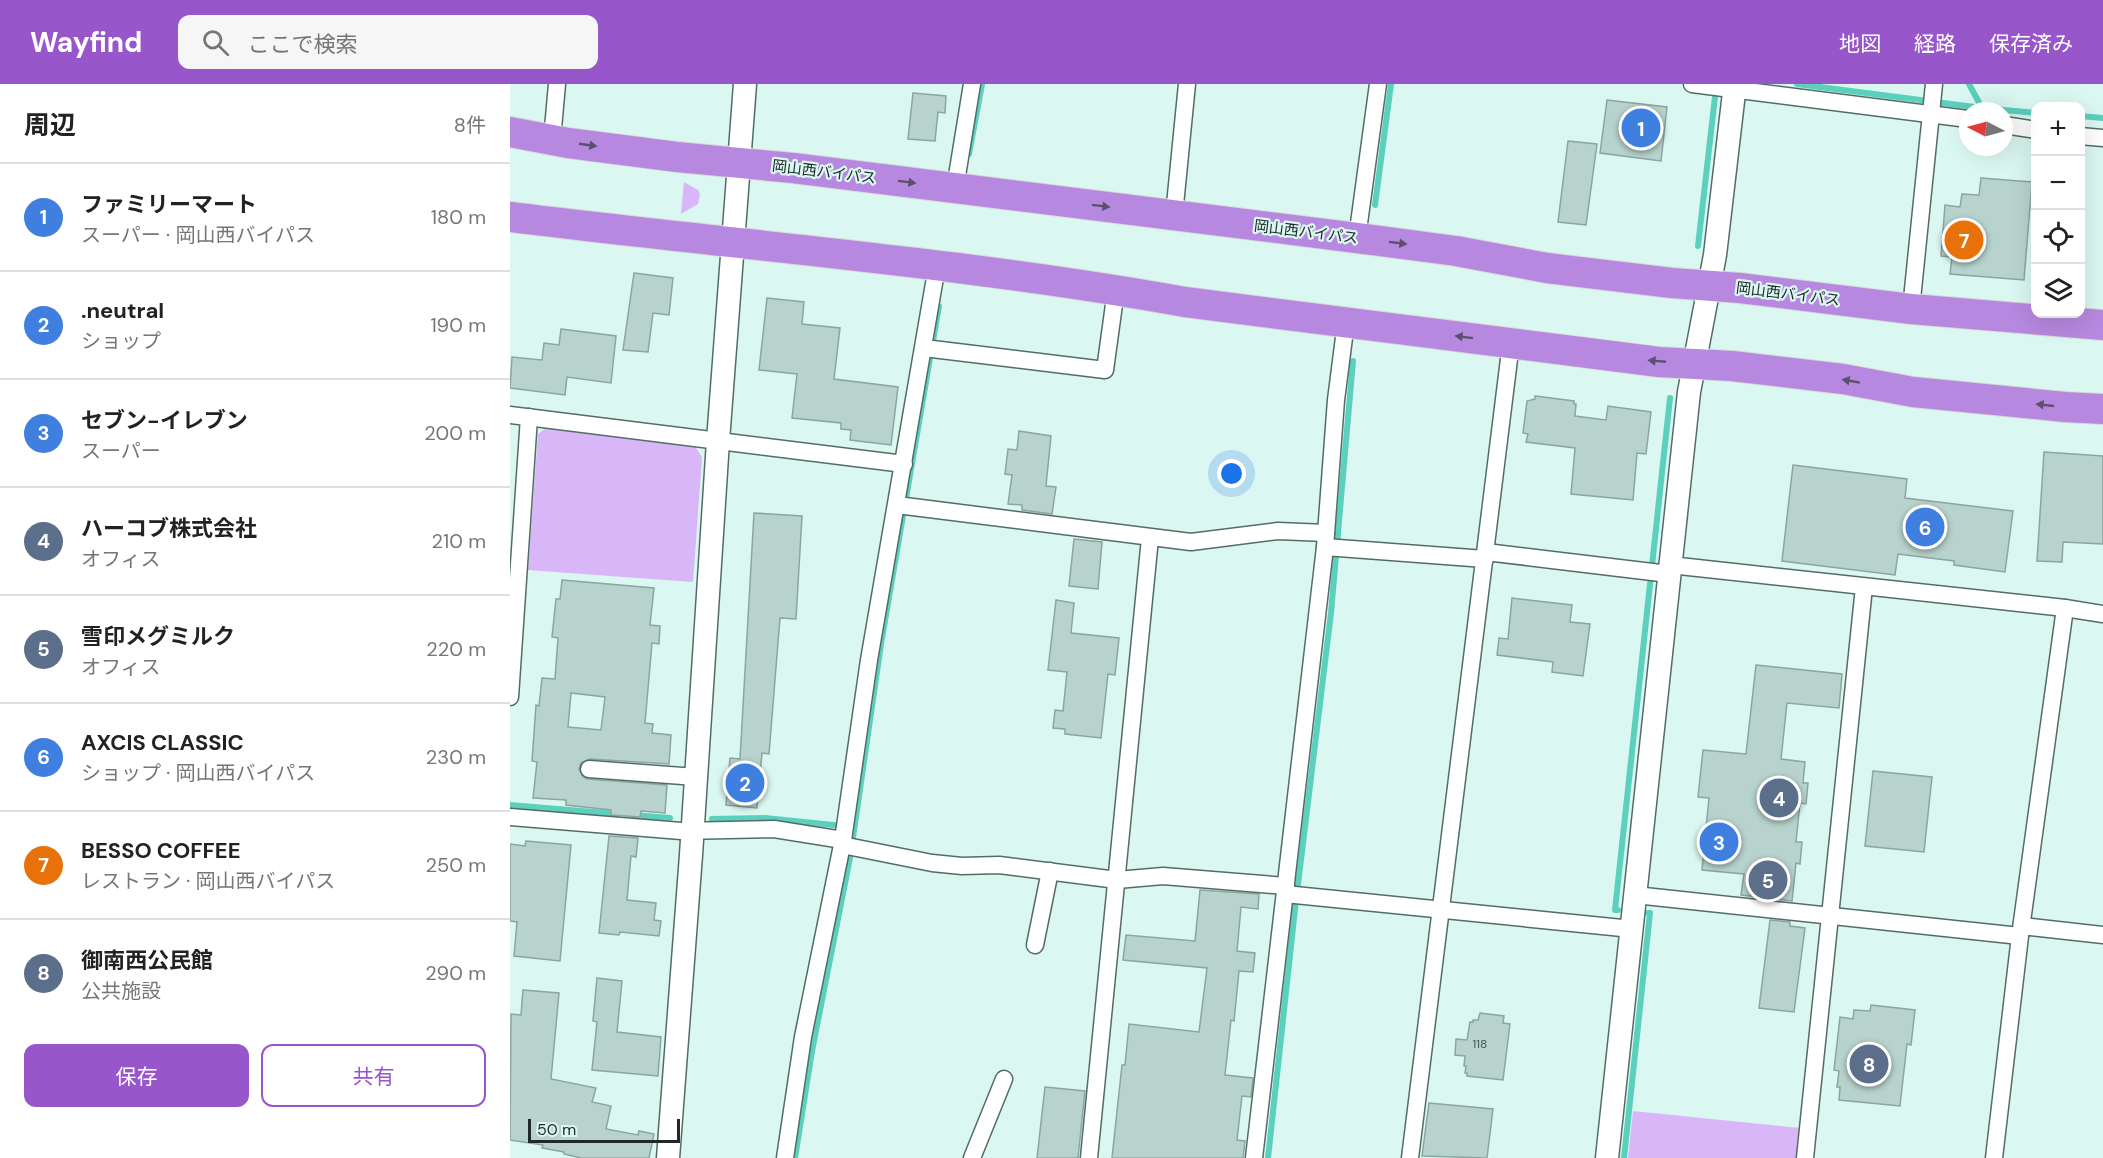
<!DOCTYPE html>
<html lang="ja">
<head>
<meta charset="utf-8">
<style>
  body { margin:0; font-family:"DM Sans","Noto Sans JP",sans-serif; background:#f6f6f6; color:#222 }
  .controls { position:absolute; right:18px; top:18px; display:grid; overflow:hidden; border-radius:12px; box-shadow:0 6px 24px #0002 }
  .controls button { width:54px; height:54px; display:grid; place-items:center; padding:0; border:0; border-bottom:2px solid #e0e0e0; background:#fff; color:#222; font:30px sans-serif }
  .compass { position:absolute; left:1449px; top:18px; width:54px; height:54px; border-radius:50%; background:#fff; box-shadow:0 6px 24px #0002; rotate:276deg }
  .scale { position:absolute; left:18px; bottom:15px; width:152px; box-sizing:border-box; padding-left:6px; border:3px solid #1f2a27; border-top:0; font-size:16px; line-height:21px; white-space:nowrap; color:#1f2a27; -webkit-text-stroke:4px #dbf7f1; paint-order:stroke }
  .you { position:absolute; left:722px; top:390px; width:21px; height:21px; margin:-15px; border:4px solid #fff; border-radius:50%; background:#1a73e8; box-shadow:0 0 0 9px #1a73e833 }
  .badge { display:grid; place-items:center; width:39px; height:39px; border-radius:50%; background:#9856cb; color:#fff; font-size:20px; font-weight:700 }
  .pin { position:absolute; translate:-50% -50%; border:3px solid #fff; box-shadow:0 2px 6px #0006 }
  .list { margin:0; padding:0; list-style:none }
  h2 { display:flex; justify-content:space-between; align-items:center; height:78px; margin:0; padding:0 24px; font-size:26px }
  h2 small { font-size:20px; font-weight:400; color:#767676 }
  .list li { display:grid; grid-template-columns:39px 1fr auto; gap:18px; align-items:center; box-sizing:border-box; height:108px; padding:0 24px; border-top:2px solid #e0e0e0 }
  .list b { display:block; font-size:22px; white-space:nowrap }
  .list p { margin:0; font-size:20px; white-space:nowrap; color:#767676 }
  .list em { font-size:20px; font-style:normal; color:#767676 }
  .actions { display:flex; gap:12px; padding:18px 24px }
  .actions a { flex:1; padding:14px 0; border:2px solid #9856cb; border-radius:12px; text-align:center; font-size:21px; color:#9856cb }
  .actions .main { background:#9856cb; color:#fff }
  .icon { flex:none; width:33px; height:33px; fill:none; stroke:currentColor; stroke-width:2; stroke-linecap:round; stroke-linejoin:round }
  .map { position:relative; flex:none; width:1593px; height:1074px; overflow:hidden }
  header { display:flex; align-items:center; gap:36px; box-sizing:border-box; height:84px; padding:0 30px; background:#9856cb; color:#fff }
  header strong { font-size:28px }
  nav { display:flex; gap:33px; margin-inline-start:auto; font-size:21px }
  .search { width:420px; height:54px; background:#f6f6f6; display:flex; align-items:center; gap:15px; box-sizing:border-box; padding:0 21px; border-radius:12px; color:#767676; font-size:22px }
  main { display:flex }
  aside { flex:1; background:#fff }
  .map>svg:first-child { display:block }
  .green { fill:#d8b6f8 }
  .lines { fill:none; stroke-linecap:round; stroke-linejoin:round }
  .stream { stroke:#5bd0bd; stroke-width:6 }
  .building { fill:#b8d3cd; stroke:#8ba5a0; stroke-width:1.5; fill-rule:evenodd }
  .street-casing { stroke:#536c67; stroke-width:19 }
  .secondary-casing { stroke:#536c67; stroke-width:25 }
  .highway-casing { stroke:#d7d9d8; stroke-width:32 }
  .street { stroke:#fff; stroke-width:16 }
  .secondary { stroke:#fff; stroke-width:22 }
  .highway { stroke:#b788df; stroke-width:30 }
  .oneway { fill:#5c5071 }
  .labels { text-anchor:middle; stroke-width:4.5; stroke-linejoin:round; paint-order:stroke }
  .number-label { font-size:12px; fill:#455450 }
  .street-label { font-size:15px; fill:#1f2a27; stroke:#dbf7f1 }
</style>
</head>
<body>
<header>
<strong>Wayfind</strong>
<div class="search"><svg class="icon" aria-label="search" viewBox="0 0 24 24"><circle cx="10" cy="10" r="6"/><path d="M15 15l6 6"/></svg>ここで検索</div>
<nav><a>地図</a><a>経路</a><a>保存済み</a></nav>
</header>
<main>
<aside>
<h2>周辺<small>8件</small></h2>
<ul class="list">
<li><span class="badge" style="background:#3f7fe0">1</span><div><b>ファミリーマート</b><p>スーパー · 岡山西バイパス</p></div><em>180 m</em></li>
<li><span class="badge" style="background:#3f7fe0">2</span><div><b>.neutral</b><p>ショップ</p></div><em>190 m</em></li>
<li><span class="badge" style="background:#3f7fe0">3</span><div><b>セブン-イレブン</b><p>スーパー</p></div><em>200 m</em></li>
<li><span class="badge" style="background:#5c6f8a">4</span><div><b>ハーコブ株式会社</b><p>オフィス</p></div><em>210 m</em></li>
<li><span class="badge" style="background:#5c6f8a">5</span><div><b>雪印メグミルク</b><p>オフィス</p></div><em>220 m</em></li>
<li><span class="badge" style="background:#3f7fe0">6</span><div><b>AXCIS CLASSIC</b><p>ショップ · 岡山西バイパス</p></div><em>230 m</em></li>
<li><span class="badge" style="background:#e8710a">7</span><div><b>BESSO COFFEE</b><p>レストラン · 岡山西バイパス</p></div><em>250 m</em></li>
<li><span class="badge" style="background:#5c6f8a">8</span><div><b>御南西公民館</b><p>公共施設</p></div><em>290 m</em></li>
</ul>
<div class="actions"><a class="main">保存</a><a>共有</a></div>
</aside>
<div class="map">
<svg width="1593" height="1074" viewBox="0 0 1593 1074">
  <rect width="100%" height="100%" fill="#dbf7f1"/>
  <g class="green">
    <polygon points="174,98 188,106 190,110 188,120 171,130"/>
    <polygon points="37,343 184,361 192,373 183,498 18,486 28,350"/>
    <polygon points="1123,1027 1290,1044 1287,1074 1118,1074"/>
  </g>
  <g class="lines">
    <g class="stream">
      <polyline points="1287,0 1472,24 1526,29"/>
      <polyline points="1459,0 1472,24"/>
      <polyline points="1570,32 1593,34"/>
      <polyline points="459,70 472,0"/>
      <polyline points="865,121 881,0"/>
      <polyline points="1188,162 1206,4"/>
      <polyline points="0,721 107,730"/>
      <polyline points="123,731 160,734"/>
      <polyline points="202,735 255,734 333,742"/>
      <polyline points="1108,826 1105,826 1160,314"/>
      <polyline points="285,1074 302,967 340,774 371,560 429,222"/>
      <polyline points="758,1074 785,825 821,529 843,277"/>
      <polyline points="1114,1074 1140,829 1138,829"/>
    </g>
  </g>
  <g class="building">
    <polygon points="403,9 436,12 435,29 428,28 425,57 398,55"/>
    <polygon points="1097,16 1157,23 1151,77 1090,69"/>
    <polygon points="1058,57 1087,60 1076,141 1048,138"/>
    <polygon points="1471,94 1522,98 1514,196 1440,190 1442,173 1431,172 1435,121 1450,123 1452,110 1469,111"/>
    <polygon points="124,189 163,194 159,231 143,229 138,268 113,266"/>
    <polygon points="257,214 294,218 292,240 330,244 324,295 388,303 381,361 340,356 341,346 331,345 331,339 282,334 287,290 249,286"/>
    <polygon points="51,245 106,252 101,299 57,293 55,311 0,304 2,273 32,276 34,259 49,261"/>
    <polygon points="1025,312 1064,317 1064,320 1066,320 1065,332 1096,336 1098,322 1141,328 1136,370 1127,369 1123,416 1061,410 1065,364 1016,358 1018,350 1013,349 1017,317 1025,315"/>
    <polygon points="509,347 541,352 536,402 546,403 542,430 512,426 512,421 498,420 502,391 495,390 498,365 507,366"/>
    <polygon points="1534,368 1593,372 1593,460 1553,458 1552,478 1527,477"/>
    <polygon points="1283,381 1397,395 1395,414 1503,427 1495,488 1444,481 1444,477 1388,470 1385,491 1272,477"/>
    <polygon points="244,429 292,432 286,535 270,534 259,670 252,669 247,724 216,721 220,674 230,675"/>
    <polygon points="564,455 592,458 588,505 559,502"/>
    <path d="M52,496L144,504L140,541L150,542L149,560L142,559L135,639L143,640L142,649L161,651L159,680L80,675L71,679L69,685L73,693L78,695L157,701L155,729L131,727L130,733L101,731V726L56,721V716L23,714L27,678L22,677L26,621L29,622L32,594L45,595L48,554L42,553L46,515H50ZM61,609L95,613L91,646L58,643Z"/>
    <polygon points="1002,514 1062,521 1060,538 1080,540 1073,592 1042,588 1043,578 987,571 989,554 998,555"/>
    <polygon points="546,516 564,519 561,549 609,554 605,591 598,590 591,654 555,650 555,645 543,644 545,626 553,627 557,588 538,586"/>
    <polygon points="1246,581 1332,590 1329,624 1277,619 1271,675 1295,678 1293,699 1298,699 1296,720 1290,719 1286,758 1292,758 1290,780 1286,779 1282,817 1231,811 1234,790 1192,786 1199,714 1188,713 1193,666 1236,670"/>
    <polygon points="1363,687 1422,693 1414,768 1355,762"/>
    <polygon points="99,752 128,754 126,773 121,772 117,816 146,819 144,836 151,837 149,852 110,848 109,851 89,849"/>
    <polygon points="16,757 61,761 50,877 4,872 7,838 0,837 0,760 15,762"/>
    <polygon points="690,806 749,810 748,825 731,823 727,867 745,869 743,888 729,887 724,937 721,936 715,991 743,994 741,1013 732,1012 727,1056 735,1057 733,1074 602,1074 612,981 615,981 619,940 689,948 697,884 613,876 616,851 685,857"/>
    <polygon points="1260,836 1280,838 1280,842 1295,844 1284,928 1249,924"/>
    <polygon points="87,894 112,897 107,948 151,953 148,992 82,986 87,938 83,937"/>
    <polygon points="13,906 49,909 41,995 86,1004 82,1018 101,1022 96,1045 128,1051 129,1047 144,1050 139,1074 71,1074 54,1070 54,1068 32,1064 33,1061 0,1056 1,930 11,931"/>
    <polygon points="1361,921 1405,926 1401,961 1397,960 1390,1022 1329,1016 1330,1003 1327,1003 1329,987 1324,986 1330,933 1343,935 1344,926 1360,927"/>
    <polygon points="970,929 994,932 993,939 1000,940 993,996 957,992 957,989 955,989 956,982 954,982 955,972 945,971 946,955 957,956 960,938 963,938 963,936 968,936"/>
    <polygon points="535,1003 575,1007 568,1074 527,1074"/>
    <polygon points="919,1019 983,1025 977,1074 912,1072"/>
  </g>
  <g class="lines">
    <g class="street-casing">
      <g id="street">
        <polyline points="1182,0 1458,35"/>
        <polyline points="1494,41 1526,46"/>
        <polyline points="1570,52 1593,54"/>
        <polyline points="42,56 47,0"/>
        <polyline points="445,104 462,0"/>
        <polyline points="664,131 677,0"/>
        <polyline points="847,154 868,0"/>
        <polyline points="1401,225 1424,0"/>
        <polyline points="414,264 595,286 606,206"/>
        <polyline points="0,331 394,380"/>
        <polyline points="387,421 681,458 768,447 816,449"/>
        <polyline points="815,463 975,475"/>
        <polyline points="976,468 1159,490"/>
        <polyline points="1160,481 1555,524 1593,530"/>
        <polyline points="0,613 19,333"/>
        <polyline points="79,685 186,693"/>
        <polyline points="0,733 171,747 264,745 333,756"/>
        <polyline points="332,761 422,779 452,782 489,781 607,796 653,792 776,802"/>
        <polyline points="775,810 1122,845"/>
        <polyline points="1125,811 1510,852"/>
        <polyline points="1512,842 1593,851"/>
        <polyline points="525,861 540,787"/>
        <polyline points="275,1074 293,953 333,756 359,576 427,182"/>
        <polyline points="462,1074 494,995"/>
        <polyline points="579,1074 640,454"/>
        <polyline points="744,1074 815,463 826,316 836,238"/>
        <polyline points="900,1074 1001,259"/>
        <polyline points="1295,1074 1354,503"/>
        <polyline points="1484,1074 1510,852 1555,524"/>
      </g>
    </g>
    <g class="secondary-casing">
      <g id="secondary">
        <polyline points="158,1074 181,771 208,357 235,0"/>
        <polyline points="1097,1074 1179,308 1205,171 1225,0"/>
      </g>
    </g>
    <g class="highway-casing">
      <g id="highway">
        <polyline points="0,48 58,59 167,73 283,84 847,154 946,167 1037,184 1162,199 1230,204 1401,225 1593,241"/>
        <path d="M0,133C225,161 452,178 675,218L1149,278L1222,282L1333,295L1403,308L1555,323L1593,325"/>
      </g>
    </g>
    <use href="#street" class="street"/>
    <use href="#secondary" class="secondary"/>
    <use href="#highway" class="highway"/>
  </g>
  <defs><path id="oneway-solid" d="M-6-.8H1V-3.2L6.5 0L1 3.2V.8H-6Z" transform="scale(1.5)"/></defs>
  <g class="oneway">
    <use href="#oneway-solid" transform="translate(78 61) rotate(8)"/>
    <use href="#oneway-solid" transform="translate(397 98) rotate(7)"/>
    <use href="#oneway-solid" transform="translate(591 122) rotate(7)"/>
    <use href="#oneway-solid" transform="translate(888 159) rotate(7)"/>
    <use href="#oneway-solid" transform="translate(954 253) rotate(-173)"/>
    <use href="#oneway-solid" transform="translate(1147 277) rotate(-175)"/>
    <use href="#oneway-solid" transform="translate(1341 297) rotate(-170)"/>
    <use href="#oneway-solid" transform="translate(1535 321) rotate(-174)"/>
  </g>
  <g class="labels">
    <g class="number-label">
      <text x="970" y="964">118</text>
    </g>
    <g class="street-label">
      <text transform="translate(314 88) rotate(7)" y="5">岡山西バイパス</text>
      <text transform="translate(796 148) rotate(7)" y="5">岡山西バイパス</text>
      <text transform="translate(1278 210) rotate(7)" y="5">岡山西バイパス</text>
    </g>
  </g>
</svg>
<div class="controls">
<button>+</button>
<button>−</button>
<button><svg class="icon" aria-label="locate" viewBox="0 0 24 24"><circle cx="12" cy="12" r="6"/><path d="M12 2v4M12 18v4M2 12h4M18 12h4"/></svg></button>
<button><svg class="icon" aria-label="layers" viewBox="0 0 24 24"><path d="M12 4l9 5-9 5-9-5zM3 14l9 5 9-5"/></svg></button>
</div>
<svg class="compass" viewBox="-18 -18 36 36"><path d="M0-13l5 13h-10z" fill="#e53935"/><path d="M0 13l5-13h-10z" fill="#767676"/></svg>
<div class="scale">50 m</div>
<div class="you"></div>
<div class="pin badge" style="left:1131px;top:44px;background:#3f7fe0">1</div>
<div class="pin badge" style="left:235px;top:699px;background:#3f7fe0">2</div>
<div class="pin badge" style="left:1209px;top:758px;background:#3f7fe0">3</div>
<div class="pin badge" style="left:1269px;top:714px;background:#5c6f8a">4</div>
<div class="pin badge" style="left:1258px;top:796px;background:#5c6f8a">5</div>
<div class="pin badge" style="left:1415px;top:443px;background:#3f7fe0">6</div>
<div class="pin badge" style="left:1454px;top:156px;background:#e8710a">7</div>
<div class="pin badge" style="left:1359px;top:980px;background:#5c6f8a">8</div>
</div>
</main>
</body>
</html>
